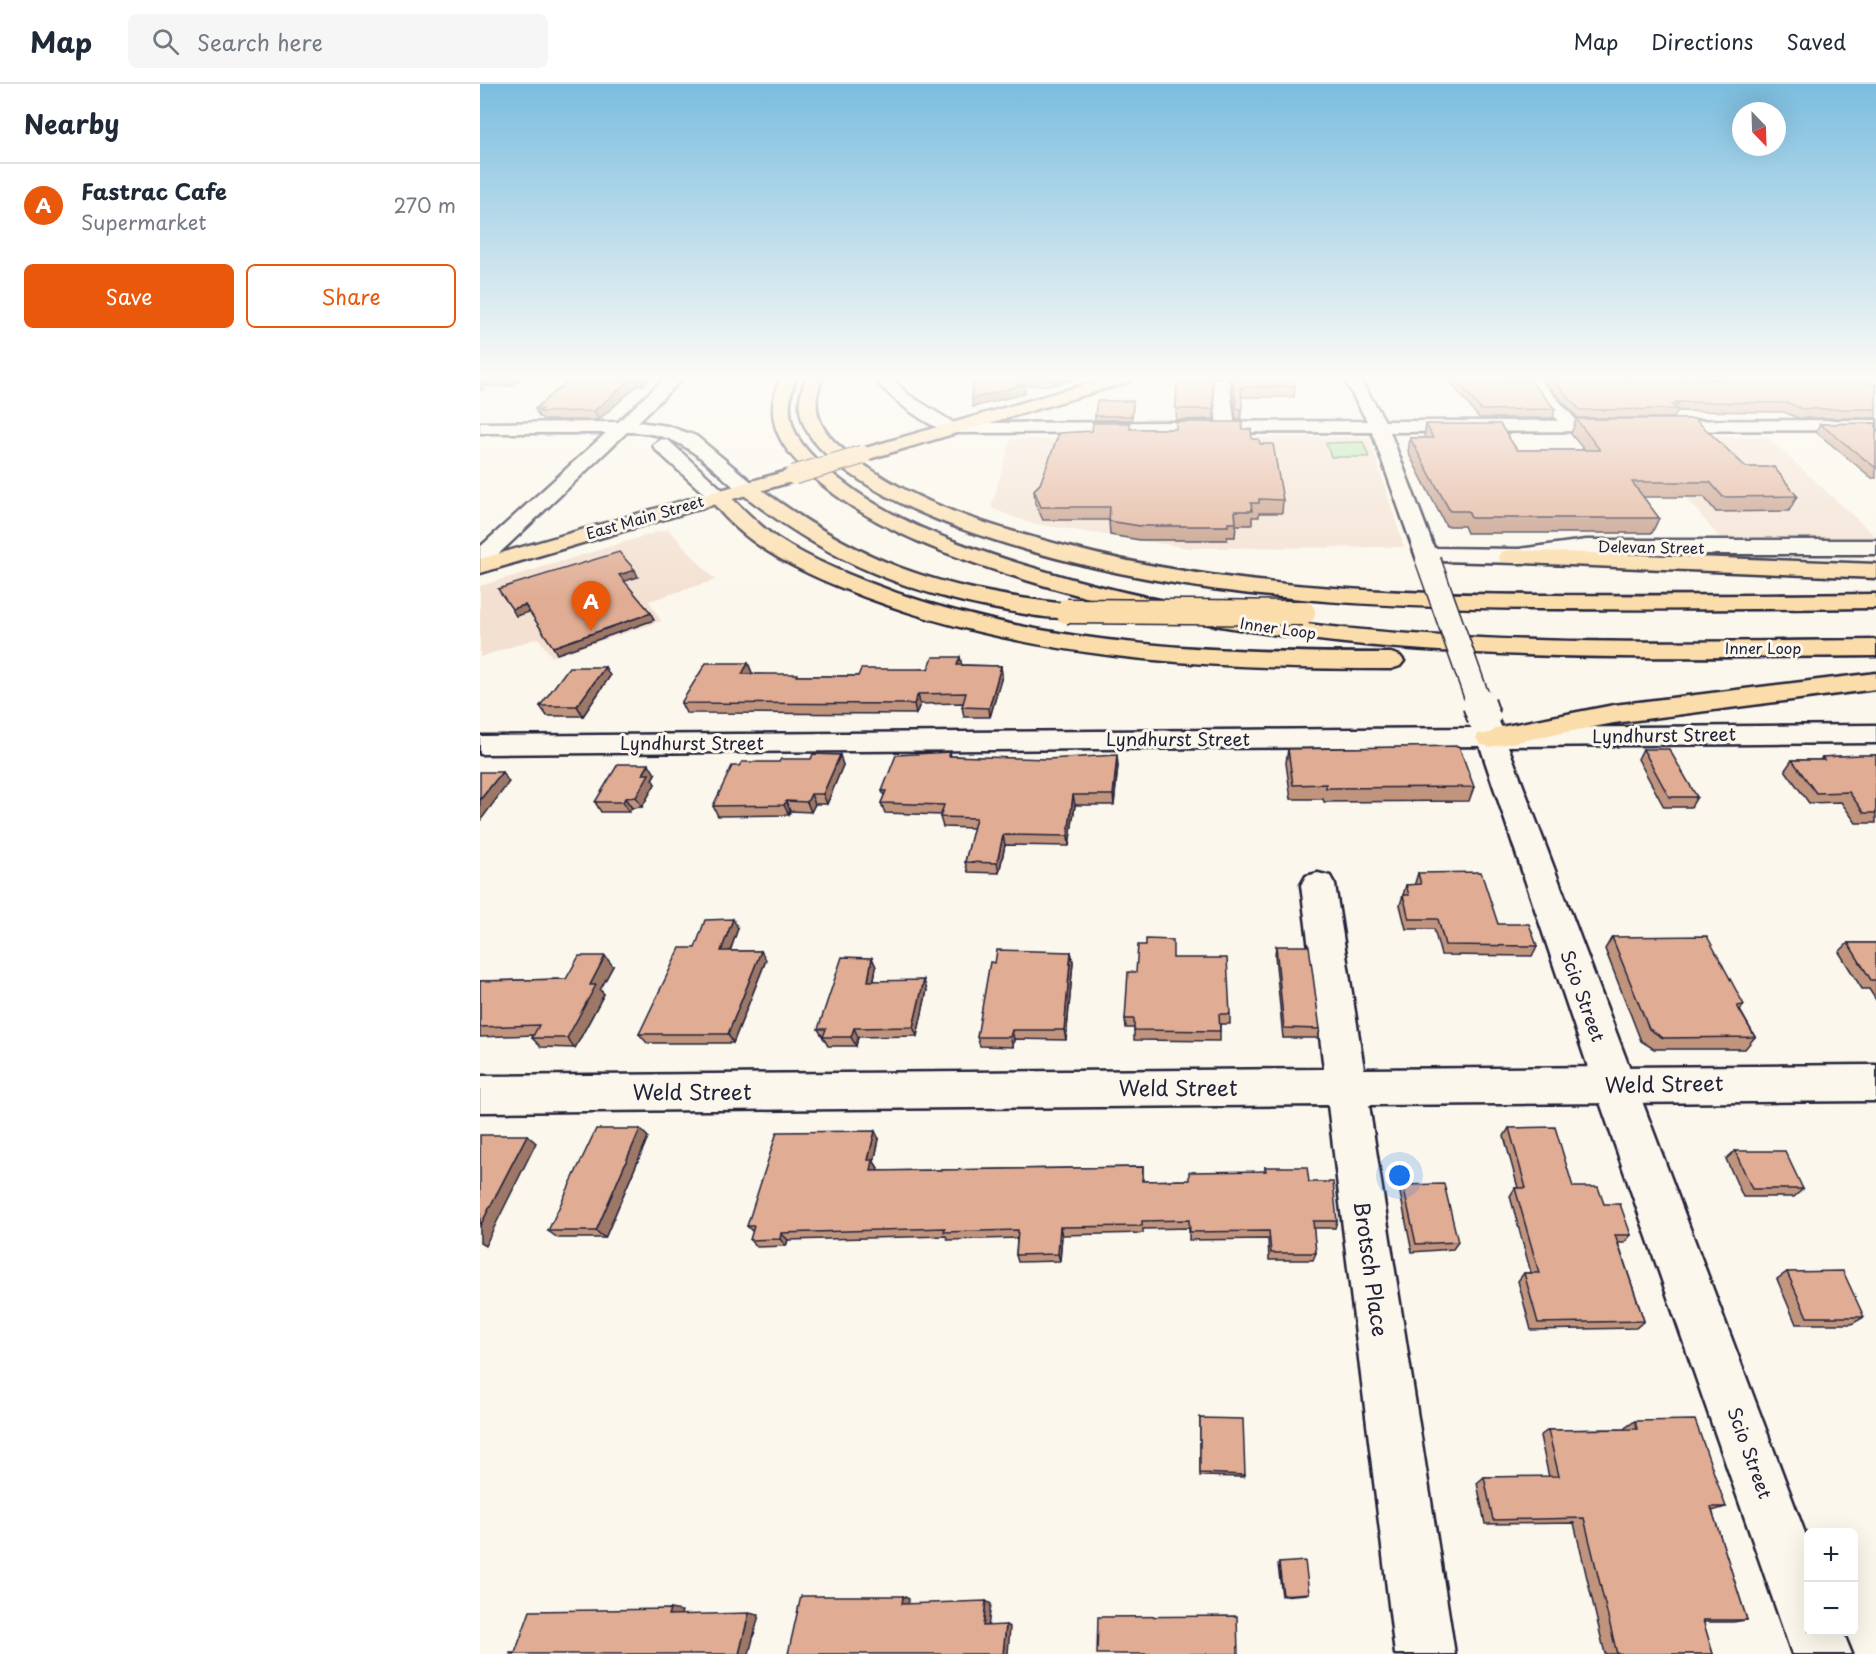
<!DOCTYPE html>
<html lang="en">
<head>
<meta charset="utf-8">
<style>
  body { margin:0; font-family:"Playpen Sans",sans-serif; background:#f6f6f7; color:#1f2937 }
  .controls { position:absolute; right:18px; bottom:18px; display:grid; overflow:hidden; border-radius:9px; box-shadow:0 6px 24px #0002 }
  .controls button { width:54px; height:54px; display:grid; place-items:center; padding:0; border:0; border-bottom:2px solid #e0e1e3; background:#fff; color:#1f2937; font:30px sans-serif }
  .compass { position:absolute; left:1252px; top:18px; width:54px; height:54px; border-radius:50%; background:#fff; box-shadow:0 6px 24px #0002; rotate:157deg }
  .you { position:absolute; left:920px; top:1092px; width:21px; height:21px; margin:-15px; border:4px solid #fff; border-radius:50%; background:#1a73e8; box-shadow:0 0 0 9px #1a73e833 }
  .badge { display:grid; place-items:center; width:39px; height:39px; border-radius:50%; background:#ea580c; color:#fff; font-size:20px; font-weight:700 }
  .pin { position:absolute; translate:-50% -50px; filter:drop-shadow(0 2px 3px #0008) }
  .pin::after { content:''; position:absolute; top:32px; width:21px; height:18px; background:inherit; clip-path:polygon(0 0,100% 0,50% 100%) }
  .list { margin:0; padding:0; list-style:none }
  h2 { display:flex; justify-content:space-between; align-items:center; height:78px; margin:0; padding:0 24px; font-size:26px }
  h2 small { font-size:20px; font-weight:400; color:#747a83 }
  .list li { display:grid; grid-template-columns:39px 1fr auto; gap:18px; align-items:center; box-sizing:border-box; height:84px; padding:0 24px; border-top:2px solid #e0e1e3 }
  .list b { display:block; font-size:22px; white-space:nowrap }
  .list p { margin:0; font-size:20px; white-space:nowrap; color:#747a83 }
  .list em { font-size:20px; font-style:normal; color:#747a83 }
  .actions { display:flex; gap:12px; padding:18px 24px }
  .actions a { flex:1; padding:14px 0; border:2px solid #ea580c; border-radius:9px; text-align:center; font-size:21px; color:#ea580c }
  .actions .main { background:#ea580c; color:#fff }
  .icon { flex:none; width:33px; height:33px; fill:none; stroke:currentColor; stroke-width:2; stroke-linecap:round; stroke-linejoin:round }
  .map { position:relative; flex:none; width:1396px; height:1570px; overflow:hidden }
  header { display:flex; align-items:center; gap:36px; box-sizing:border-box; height:84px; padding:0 30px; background:#fff; border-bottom:2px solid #e0e1e3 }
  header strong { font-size:28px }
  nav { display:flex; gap:33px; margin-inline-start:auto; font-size:21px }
  .search { width:420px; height:54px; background:#f6f6f7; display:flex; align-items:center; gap:15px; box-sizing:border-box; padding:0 21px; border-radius:9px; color:#747a83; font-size:22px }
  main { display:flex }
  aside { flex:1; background:#fff }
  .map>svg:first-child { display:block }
  .built { fill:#f3e0d1 }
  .green { fill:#aae1a5; stroke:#668270; stroke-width:1.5 }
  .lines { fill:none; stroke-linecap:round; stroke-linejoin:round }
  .street-casing { stroke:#22223b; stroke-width:5 }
  .secondary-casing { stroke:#22223b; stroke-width:5 }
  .primary-casing { stroke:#22223b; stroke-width:5 }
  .highway-casing { stroke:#22223b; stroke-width:5 }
  .street { fill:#fbf7ec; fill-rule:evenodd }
  .secondary { fill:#fbf7ec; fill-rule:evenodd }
  .primary { fill:#fbddab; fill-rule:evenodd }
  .highway { fill:#fbddab; fill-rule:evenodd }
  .secondary-bridge-far1-casing { stroke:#22223b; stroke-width:27; stroke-linecap:butt }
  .secondary-bridge-casing { stroke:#22223b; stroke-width:36; stroke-linecap:butt }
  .primary-bridge-casing { stroke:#22223b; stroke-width:21; stroke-linecap:butt }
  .highway-bridge-casing { stroke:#22223b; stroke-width:27; stroke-linecap:butt }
  .secondary-bridge-far1 { stroke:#fbf7ec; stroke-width:24 }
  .secondary-bridge { stroke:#fbf7ec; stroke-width:32 }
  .primary-bridge { stroke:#fbddab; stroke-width:19 }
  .highway-bridge { stroke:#fbddab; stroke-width:24 }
  .wall { fill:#c1947e; stroke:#22223b; stroke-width:1.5 }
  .shaded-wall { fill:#9d7867; stroke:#22223b; stroke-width:1.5 }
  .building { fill:#e0ac93; stroke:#22223b; stroke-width:1.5 }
  .labels { text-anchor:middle; stroke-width:6; stroke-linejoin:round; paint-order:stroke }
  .far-street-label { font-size:15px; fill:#22223b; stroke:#fbf7ec }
  .street-label { font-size:18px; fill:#22223b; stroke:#fbf7ec }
  .near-street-label { font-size:21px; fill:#22223b; stroke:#fbf7ec }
</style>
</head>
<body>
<header>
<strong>Map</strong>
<div class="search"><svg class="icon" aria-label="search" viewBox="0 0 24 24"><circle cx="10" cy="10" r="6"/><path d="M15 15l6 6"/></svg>Search here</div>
<nav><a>Map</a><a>Directions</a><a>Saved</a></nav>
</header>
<main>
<aside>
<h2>Nearby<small></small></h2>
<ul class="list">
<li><span class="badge">A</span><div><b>Fastrac Cafe</b><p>Supermarket</p></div><em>270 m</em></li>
</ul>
<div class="actions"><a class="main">Save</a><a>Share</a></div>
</aside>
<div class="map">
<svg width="1396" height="1570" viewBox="0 0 1396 1570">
  <rect width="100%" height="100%" fill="#fbf7ec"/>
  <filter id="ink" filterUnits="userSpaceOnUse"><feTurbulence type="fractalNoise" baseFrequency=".0167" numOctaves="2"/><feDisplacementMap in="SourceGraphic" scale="12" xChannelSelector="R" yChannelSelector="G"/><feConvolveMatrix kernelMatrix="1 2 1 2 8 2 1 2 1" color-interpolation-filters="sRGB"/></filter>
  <g filter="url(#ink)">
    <g class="built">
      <polygon points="889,353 924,463 709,464 549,439 511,424 531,355"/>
      <polygon points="1154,353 1287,353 1396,453 1240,454"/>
      <polygon points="188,445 235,496 169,517 181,537 72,573 58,554 0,573 0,502"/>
    </g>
    <polygon class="green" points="883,358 889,373 851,373 846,359"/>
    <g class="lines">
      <g class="street-casing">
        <g id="street">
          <path d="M395,295H412L429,311L482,344L479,348C458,353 407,312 395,295Z"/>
          <polygon points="733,295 749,295 755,344 752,348 740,348 737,344"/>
          <polygon points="1042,295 1059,295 1098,338 1101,342 1098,346 1086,346"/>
          <polygon points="838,789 850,792 855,801 884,985 1396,981 1396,1017 889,1021 975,1570 915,1570 848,1021 0,1028 0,992 844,985 821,801 826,792"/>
        </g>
      </g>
      <g class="secondary-casing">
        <g id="secondary">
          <path d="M184,295H202L158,338L188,342L216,352L274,400L277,404L274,408H260C221,375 202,348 147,348L8,480L0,482V463L126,349H0V339L138,338Z"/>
          <polygon points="864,295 880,295 905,337 1396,336 1396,346 910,348 954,464 1039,465 1106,456 1396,456 1396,470 1106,470 1039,479 959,477 948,483 940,481 937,476 892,348 473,349 464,344 473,339 887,337"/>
          <polygon points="182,355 189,357 246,409 249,413 246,417 232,417 175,365 173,361"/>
          <polygon points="1004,625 1014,628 1022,644 1396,641 1396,659 1028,662 1328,1457 1328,1548 1363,1548 1372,1570 1312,1570 1114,1001 1000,662 0,670 0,652 994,644 990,634 994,628"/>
        </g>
      </g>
      <g class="primary-casing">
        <g id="primary">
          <polygon points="624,295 650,295 648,298 389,375 375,375 373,371 375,367"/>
          <polygon points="314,385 324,391 321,395 0,489 0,475"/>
        </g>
      </g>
      <g class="highway-casing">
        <g id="highway">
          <path d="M300,295H316C296,344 327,370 363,398C418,441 491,465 557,485C832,568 1112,559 1396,556V572C1106,574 827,583 546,496C476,474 402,449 344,402C308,373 279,342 300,295Z"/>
          <path d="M326,295H342C323,340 357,362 390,385C440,419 501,439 559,455C725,503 898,510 1070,511C1178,512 1287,511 1396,510V524C1289,525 1182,526 1074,525C897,524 719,516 547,466C486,448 424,427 371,390C338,366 306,338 326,295Z"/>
          <path d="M267,398L274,400C380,479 456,505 587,520L596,522L599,527L596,532C575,537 548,530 528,527C420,508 346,475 260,408L257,404L260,400Z"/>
          <path d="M239,407L246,409C263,424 278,441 297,454C334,478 376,494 417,509C576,564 744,569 911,569L920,572L924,577L920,582L911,585C724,585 537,576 362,504C313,484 260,458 229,413L232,409Z"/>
          <polygon points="1029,466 1396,480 1396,494 1021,478 1018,473 1021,468"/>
          <polygon points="1396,589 1396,605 1134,639 1010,663 1000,660 996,654 1000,648 1010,645 1134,621"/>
        </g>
      </g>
      <use href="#street" class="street"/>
      <use href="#secondary" class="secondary"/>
      <use href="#primary" class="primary"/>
      <use href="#highway" class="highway"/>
      <g class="secondary-bridge-far1-casing">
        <polyline id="secondary-bridge-far1" points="948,476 1000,622"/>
      </g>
      <g class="secondary-bridge-casing">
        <polyline id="secondary-bridge" points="999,620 1004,634"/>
      </g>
      <g class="primary-bridge-casing">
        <polyline id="primary-bridge" points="314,391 382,371"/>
      </g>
      <g class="highway-bridge-casing">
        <polyline id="highway-bridge" points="587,527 823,529"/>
      </g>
      <use href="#secondary-bridge-far1" class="secondary-bridge-far1"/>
      <use href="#secondary-bridge" class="secondary-bridge"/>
      <use href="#primary-bridge" class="primary-bridge"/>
      <use href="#highway-bridge" class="highway-bridge"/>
    </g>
    <g class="wall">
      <polygon points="0,295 40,295 31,302 7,302"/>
      <polygon points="90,295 169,295 163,301 158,301 118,336 63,336 61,333 59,333 55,325"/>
      <polygon points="493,295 595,295 574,301 544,301 545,309 493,323 492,315"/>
      <polygon points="697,295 734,325 734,335 696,336"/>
      <polygon points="751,295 813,295 815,302 814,313 761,313 761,335 756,335"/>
      <polygon points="968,295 1049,295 1075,325 1073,334 999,334"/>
      <polygon points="1062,295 1382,295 1396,301 1396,334 1318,334 1304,328 1197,327 1194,334 1098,334"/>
      <polygon points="653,321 652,336 615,336 615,332"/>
      <polygon points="1096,335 1266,383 1317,412 1309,427 1236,428 1224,413 1163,413 1179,434 1172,449 987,449 984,442 966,442 928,368 930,354 944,354 946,340 1037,366 1104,366 1091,350"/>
      <polygon points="1396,339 1396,394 1392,394 1336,348 1340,340"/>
      <polygon points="651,345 762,345 772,355 780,360 803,416 802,429 779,429 779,433 772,433 772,441 756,441 755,453 747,453 747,456 660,456 630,451 629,436 563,436 555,419 554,406 612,347"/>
      <polygon points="268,579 272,589 272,590 317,592 378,592 481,581 521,582 522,592 510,633 484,633 482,623 483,619 440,620 436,630 206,629 201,619"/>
      <polygon points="125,583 130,592 103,632 67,632 60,622"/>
      <polygon points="808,665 994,703 989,717 844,718 843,715 811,715 806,679"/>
      <polygon points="1163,665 1217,713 1211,723 1184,723 1158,675"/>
      <polygon points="470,668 471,672 638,681 634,721 595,721 589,762 525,761 519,789 488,788 485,778 494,744 463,743 460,733 461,731 405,729 401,719 404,712 402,707"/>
      <polygon points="1396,671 1396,739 1376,739 1361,718 1329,719 1305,686 1312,676 1340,676 1342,673"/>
      <polygon points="363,681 347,720 335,720 331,728 310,727 309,731 238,732 233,722 259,682"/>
      <polygon points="175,690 172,695 175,700 162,723 152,724 149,728 121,728 115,718"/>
      <polygon points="938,789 1018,840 1057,862 1052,872 961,871 954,845 926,845 920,821 926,801 936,801 935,799"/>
      <polygon points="258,844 250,867 281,867 286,876 253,959 167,959 159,950 215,864"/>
      <polygon points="1132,853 1264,921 1260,926 1275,953 1265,965 1174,965 1161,957 1125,865"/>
      <polygon points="1368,859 1396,859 1396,916 1389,905 1382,905 1359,868"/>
      <polygon points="796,862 840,945 838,954 803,954 795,871"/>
      <polygon points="591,868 593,878 586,956 534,955 533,963 500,962 497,953"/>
      <polygon points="392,874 396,883 394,897 447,906 437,952 378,953 376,962 348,962 338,945"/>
      <polygon points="693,874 750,930 750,940 740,940 740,957 654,956 654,944 646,944 645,935 656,888"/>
      <polygon points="133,882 120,906 124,910 95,964 61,963 52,954 53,951 0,953 0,897 86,895"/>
      <polygon points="1029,1044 1093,1103 1124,1120 1151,1151 1144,1159 1138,1159 1164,1237 1156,1244 1051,1246 1038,1197 1044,1189 1051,1189 1030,1112 1035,1104 1038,1104 1024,1052"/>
      <polygon points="168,1053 125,1154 78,1154 68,1147"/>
      <polygon points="399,1055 394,1078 398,1084 397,1087 663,1083 663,1097 709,1096 785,1087 785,1083 829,1098 857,1137 855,1144 833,1144 836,1169 833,1176 789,1176 788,1155 709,1156 709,1144 663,1145 663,1149 582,1151 580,1177 538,1178 536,1171 537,1154 468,1156 466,1152 308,1156 306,1162 277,1163 270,1156 273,1148 267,1142"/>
      <polygon points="1255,1067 1323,1105 1314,1113 1263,1113 1246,1075"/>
      <polygon points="923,1101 978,1158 973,1165 932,1168 920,1109"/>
      <polygon points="1307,1188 1384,1233 1372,1240 1316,1240 1297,1195"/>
      <polygon points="720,1334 765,1391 764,1393 720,1392"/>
      <polygon points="1155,1337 1246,1423 1232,1427 1267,1536 1253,1538 1223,1538 1233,1570 1125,1570 1094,1439 1005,1440 997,1399 1004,1393 1069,1393 1060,1352 1068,1346 1145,1345 1145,1344"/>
      <polygon points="799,1479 829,1509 827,1510 802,1512 798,1481"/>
    </g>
    <g class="shaded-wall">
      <polygon points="4,295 7,302 0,307 0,297"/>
      <polygon points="27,295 40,295 31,302"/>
      <polygon points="151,295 155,295 158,301 118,336 114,327"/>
      <polygon points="160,295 169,295 163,301"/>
      <polygon points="574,295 595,295 574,301"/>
      <polygon points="544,300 545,309 493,323 492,315"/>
      <polygon points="155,486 158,493 142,498 139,491"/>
      <polygon points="45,521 49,528 36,532 32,525"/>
      <polygon points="171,529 174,536 77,570 73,563"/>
      <polygon points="480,573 482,582 477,581"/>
      <polygon points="268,579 272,589 266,599 262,590"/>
      <polygon points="521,582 522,592 510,633 509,624"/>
      <polygon points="125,583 130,592 103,632 97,622"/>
      <polygon points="438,610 440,620 436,630 434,620"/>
      <polygon points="360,671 363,681 347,720 343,710"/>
      <polygon points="637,671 638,681 634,721 633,711"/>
      <polygon points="169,680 175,690 172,695 175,700 162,723 156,713 163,690"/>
      <polygon points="22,688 29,698 0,737 0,716"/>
      <polygon points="331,710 335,720 331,728 327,718"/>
      <polygon points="593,711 595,721 589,762 588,752"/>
      <polygon points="145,714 152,724 149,728 143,718"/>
      <polygon points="306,717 310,727 309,731 304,721"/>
      <polygon points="523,751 525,761 519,789 517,779"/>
      <polygon points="253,835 258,844 247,876 241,867"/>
      <polygon points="281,867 286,876 253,959 248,950"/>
      <polygon points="591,868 593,878 586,956 584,946"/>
      <polygon points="125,872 133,882 120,906 124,910 95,964 87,954 110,901"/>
      <polygon points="392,874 396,883 392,906 388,897"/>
      <polygon points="444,896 447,906 437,952 433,943"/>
      <polygon points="374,944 378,953 376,962 371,953"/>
      <polygon points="532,946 534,955 533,963 530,953"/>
      <polygon points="160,1045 168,1053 125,1154 116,1147"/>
      <polygon points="395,1047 399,1055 394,1078 398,1084 395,1095 391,1087 388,1076"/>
      <polygon points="47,1051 56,1059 5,1162 0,1159 0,1142"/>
      <polygon points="580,1143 582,1151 580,1177 578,1170"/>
      <polygon points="301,1149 308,1156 306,1162 300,1155"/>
      <polygon points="423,1512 429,1515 428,1522 422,1520"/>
      <polygon points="506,1517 511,1520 508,1544 503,1542"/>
      <polygon points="190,1525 202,1527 200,1534 188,1531"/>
      <polygon points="269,1529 279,1531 269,1570 259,1570"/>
      <polygon points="526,1541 530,1543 528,1570 523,1570"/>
    </g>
    <g class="building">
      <polygon points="90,295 151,295 114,327 59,328 62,325 55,325"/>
      <polygon points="493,295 543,295 544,300 492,315"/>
      <polygon points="697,295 732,295 734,325 696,325"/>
      <polygon points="753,295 813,295 815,302 761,303 762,325 757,325"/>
      <polygon points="976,295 1049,295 1075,325 1001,326"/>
      <polygon points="1072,295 1382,295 1396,301 1396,325 1322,325 1308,319 1196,318 1199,321 1192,321 1197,325 1100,326"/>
      <polygon points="617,317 653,317 652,332 615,332"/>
      <polygon points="1096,335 1215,335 1266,383 1294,383 1317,412 1243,413 1230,398 1152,398 1179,434 991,434 988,427 970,427 930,354 953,354 946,340 1020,340 1037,366 1120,366"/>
      <polygon points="696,338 762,338 762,345 771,345 772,355 779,355 780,360 793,360 803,416 779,415 779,419 771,419 772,427 755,427 756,439 748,439 748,442 660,442 629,437 630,423 561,423 554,406 560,400 579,349 612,347 613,339 650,339 650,345 696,345"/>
      <polygon points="1396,339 1396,384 1340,340"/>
      <polygon points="139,468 155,486 139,491 171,529 73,563 45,521 32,525 18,505"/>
      <polygon points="453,573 480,573 477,581 521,582 509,624 482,623 486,609 438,610 434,620 201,619 226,579 268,579 262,590 317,590 316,592 378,592 381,585 448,585"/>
      <polygon points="89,583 125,583 97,622 60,622"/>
      <polygon points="979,662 994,703 846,704 846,700 813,701 808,665"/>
      <polygon points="1163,665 1189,665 1217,713 1189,713"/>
      <polygon points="470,668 469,672 567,675 637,671 633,711 593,711 588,752 523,751 517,779 485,778 496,734 460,733 464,721 401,719 406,707 402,707 416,671"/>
      <polygon points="333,670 360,671 343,710 331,710 327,718 306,717 304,721 233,722 252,682 259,682 262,678 299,678 301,675 331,675"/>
      <polygon points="1379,671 1396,671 1396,729 1384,729 1369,708 1336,709 1312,676 1344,676 1342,673"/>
      <polygon points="138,680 169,680 163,690 169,690 156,713 145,714 143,718 115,718"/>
      <polygon points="0,688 22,688 0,716"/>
      <polygon points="1001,788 1018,840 1049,840 1057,862 965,861 958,835 929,835 923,811 929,811 926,801 941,800 938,789"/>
      <polygon points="253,835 241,867 281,867 248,950 159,950 200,864 215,864 225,836"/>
      <polygon points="1227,852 1264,921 1257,922 1275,953 1183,954 1169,945 1132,853"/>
      <polygon points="666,855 693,856 693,874 747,874 750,930 739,930 740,947 654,946 654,935 645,935 648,888 656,888 658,861 666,861"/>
      <polygon points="1368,859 1396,859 1396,896 1391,896"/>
      <polygon points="796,862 829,862 840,945 804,944"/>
      <polygon points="517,866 591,868 584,946 532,946 530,953 497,953 510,878 515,879"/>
      <polygon points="99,872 125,872 110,901 116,901 87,954 52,954 59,941 0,943 0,897 86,895"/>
      <polygon points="362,873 392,874 388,897 444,896 433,943 374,944 371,953 343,953 346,945 338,945"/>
      <polygon points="1075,1043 1093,1103 1118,1103 1124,1120 1140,1120 1151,1151 1135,1151 1164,1237 1058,1239 1044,1189 1059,1189 1035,1104 1046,1104 1029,1044"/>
      <polygon points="116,1045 160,1045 116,1147 68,1147"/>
      <polygon points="395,1047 388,1076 393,1076 391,1087 663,1083 662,1097 709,1096 709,1088 786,1087 785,1083 827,1083 829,1098 853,1098 857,1137 833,1137 836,1169 791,1169 789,1147 710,1148 709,1136 662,1137 662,1142 580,1143 578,1170 536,1171 538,1146 464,1148 465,1144 301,1149 300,1155 270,1156 274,1142 267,1142 297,1048"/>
      <polygon points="0,1051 47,1051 0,1142"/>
      <polygon points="1255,1067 1305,1067 1323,1105 1272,1105"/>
      <polygon points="964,1100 978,1158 936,1160 923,1101"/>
      <polygon points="1363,1187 1384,1233 1327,1233 1307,1188"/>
      <polygon points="720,1334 763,1335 765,1391 720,1389"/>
      <polygon points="1215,1336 1246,1423 1231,1423 1267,1536 1223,1536 1233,1570 1137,1570 1104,1434 1013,1436 1004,1393 1079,1392 1068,1346 1157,1345 1155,1337"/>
      <polygon points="825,1477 829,1509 803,1511 799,1479"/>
      <polygon points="321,1512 423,1512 422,1520 506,1517 503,1542 526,1541 523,1570 308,1570"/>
      <polygon points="190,1525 188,1531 269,1529 259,1570 30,1570 30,1569 35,1569 50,1527"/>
      <polygon points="757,1532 758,1570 617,1570 618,1533"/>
    </g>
  </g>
  <linearGradient id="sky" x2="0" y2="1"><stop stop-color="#7bbddf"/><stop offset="0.57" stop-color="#fdfbf6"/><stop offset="1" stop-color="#fdfbf6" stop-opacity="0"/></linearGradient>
  <rect width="1396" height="515" fill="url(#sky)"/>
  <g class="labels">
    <g class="far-street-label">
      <text transform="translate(165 434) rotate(-16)" y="5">East Main Street</text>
      <text transform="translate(1171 464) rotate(1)" y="5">Delevan Street</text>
      <text transform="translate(798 545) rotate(8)" y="5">Inner Loop</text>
      <text x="1283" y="570">Inner Loop</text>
    </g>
    <g class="street-label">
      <text transform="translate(1184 652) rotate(-1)" y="6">Lyndhurst Street</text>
      <text x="698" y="662">Lyndhurst Street</text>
      <text x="212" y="666">Lyndhurst Street</text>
      <text transform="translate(1102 912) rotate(70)" y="6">Scio Street</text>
      <text transform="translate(1269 1369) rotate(70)" y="6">Scio Street</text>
    </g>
    <g class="near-street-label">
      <text transform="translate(1184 1001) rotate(-1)" y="7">Weld Street</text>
      <text x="698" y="1012">Weld Street</text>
      <text x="212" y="1016">Weld Street</text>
      <text transform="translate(890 1185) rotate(82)" y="7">Brotsch Place</text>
    </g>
  </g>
</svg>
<div class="controls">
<button>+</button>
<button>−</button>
</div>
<svg class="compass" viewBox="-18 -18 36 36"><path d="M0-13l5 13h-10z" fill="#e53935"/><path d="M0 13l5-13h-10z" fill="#747a83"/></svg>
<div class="you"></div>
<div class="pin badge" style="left:111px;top:547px">A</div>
</div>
</main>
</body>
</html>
